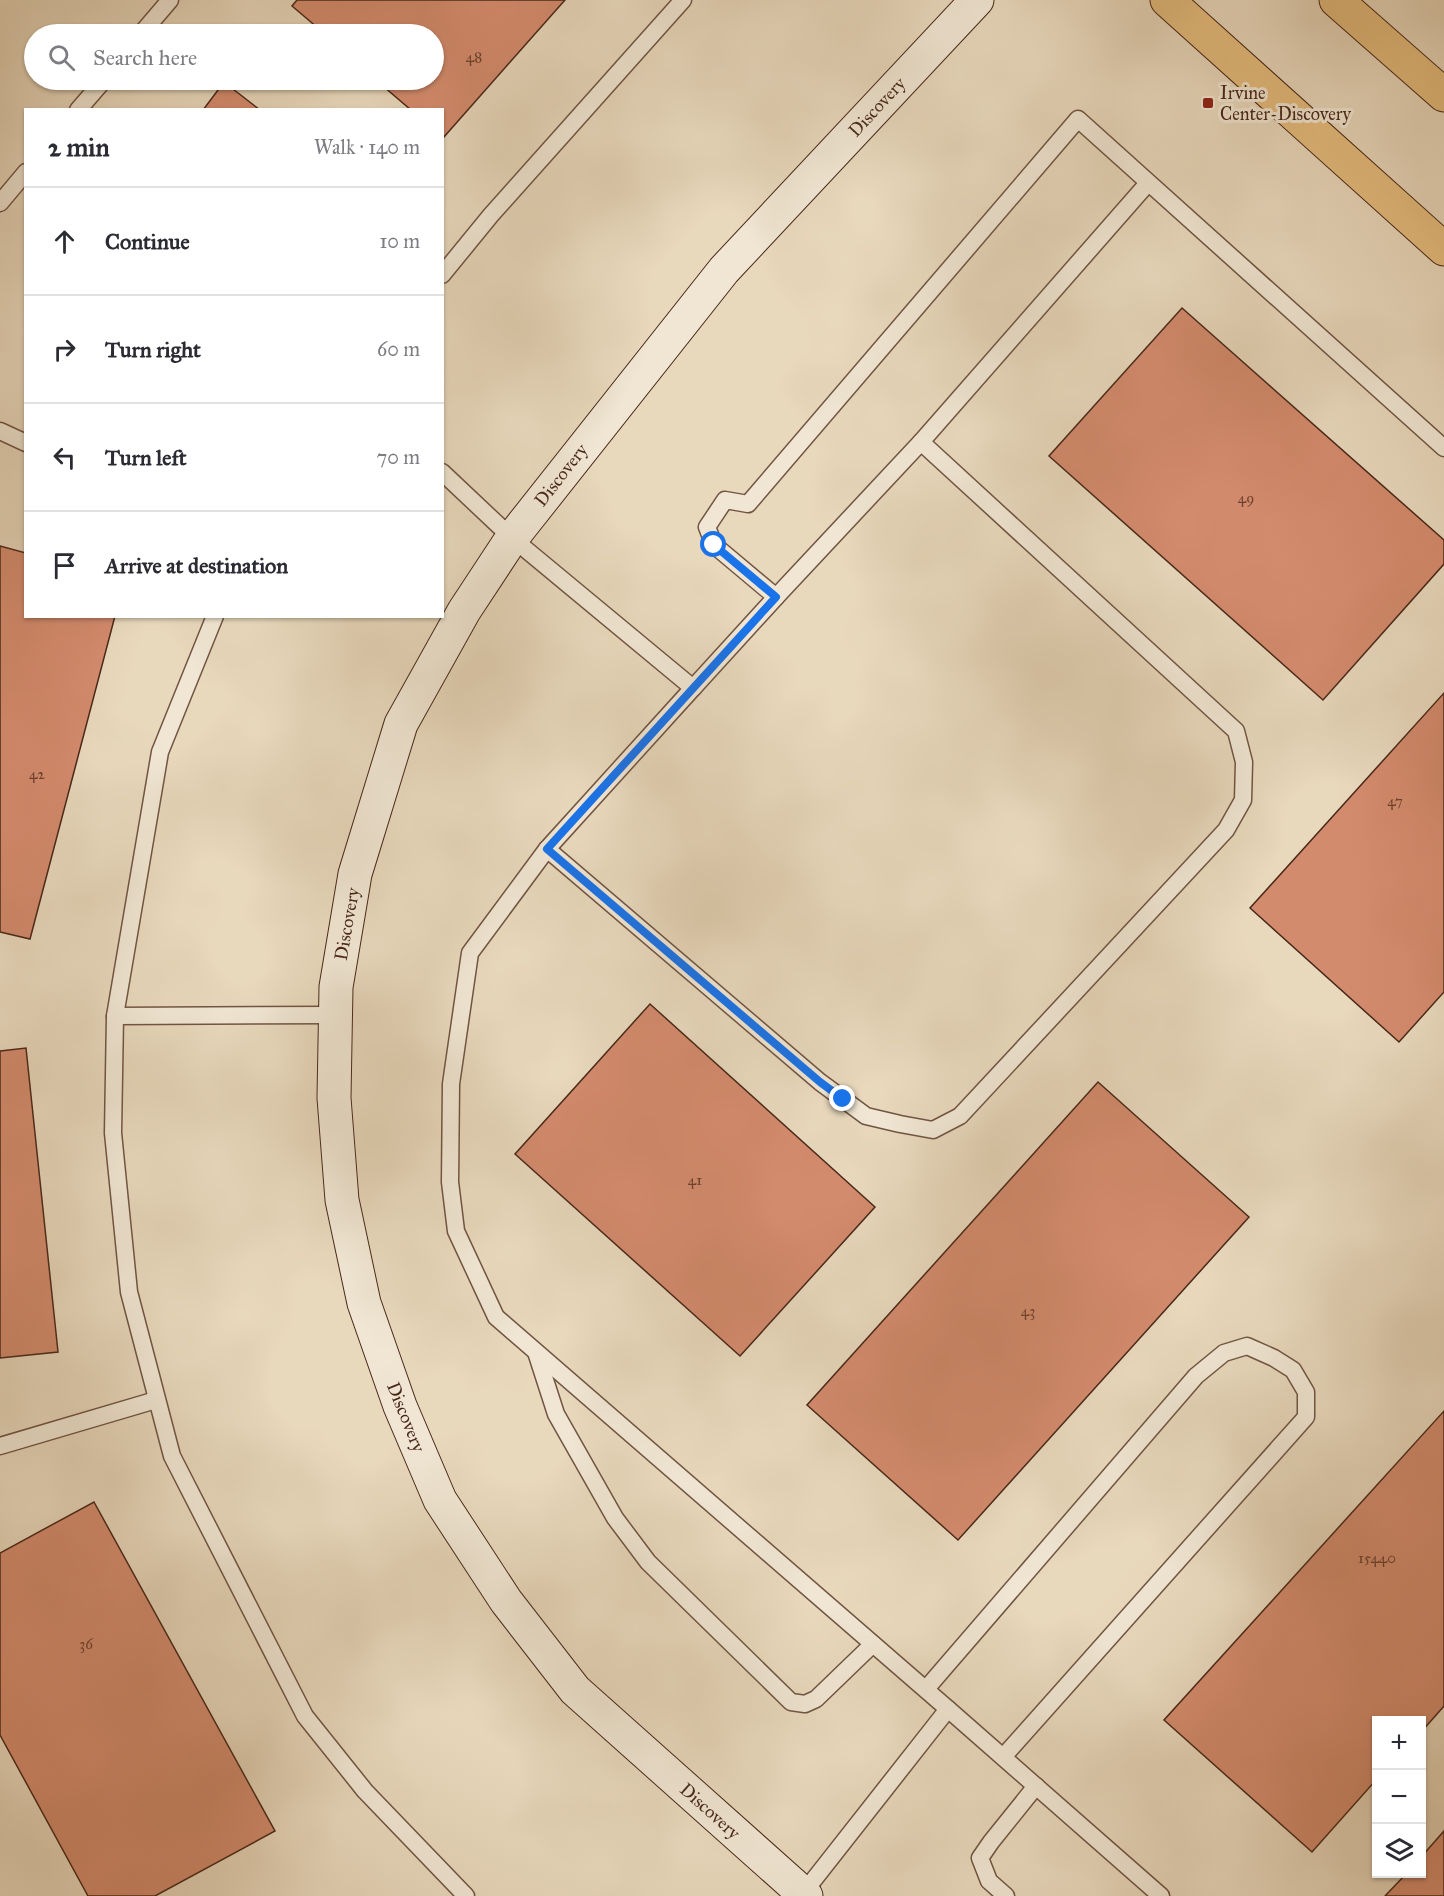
<!DOCTYPE html>
<html lang="en">
<head>
<meta charset="utf-8">
<style>
  body { margin:0; font-family:"IM FELL Great Primer",serif; background:#f7f7f7; color:#2b2b33 }
  .controls { position:absolute; right:18px; bottom:18px; display:grid; overflow:hidden; border-radius:0px; box-shadow:0 2px 4px #0004 }
  .controls button { width:54px; height:54px; display:grid; place-items:center; padding:0; border:0; border-bottom:2px solid #e1e1e2; background:#fff; color:#2b2b33; font:30px sans-serif }
  .stop { position:absolute; width:18px; height:18px; margin:-14px; border:4px solid #1a73e8; border-radius:50%; background:#fff }
  .stop.end { background:#1a73e8; border-color:#fff; box-shadow:0 2px 6px #0008 }
  .list { margin:0; padding:0; list-style:none }
  h2 { display:flex; justify-content:space-between; align-items:center; height:78px; margin:0; padding:0 24px; font-size:26px }
  h2 small { font-size:20px; font-weight:400; color:#7c7c81 }
  .list li { display:grid; grid-template-columns:39px 1fr auto; gap:18px; align-items:center; box-sizing:border-box; height:108px; padding:0 24px; border-top:2px solid #e1e1e2 }
  .list b { display:block; font-size:22px; white-space:nowrap }
  .list em { font-size:20px; font-style:normal; color:#7c7c81 }
  .icon { flex:none; width:33px; height:33px; fill:none; stroke:currentColor; stroke-width:2; stroke-linecap:round; stroke-linejoin:round }
  .map { position:relative; flex:none; width:1444px; height:1896px; overflow:hidden }
  .search { position:absolute; background:#fff; box-shadow:0 2px 4px #0004; left:24px; top:24px; width:420px; height:66px; display:flex; align-items:center; gap:15px; box-sizing:border-box; padding:0 21px; border-radius:33px; color:#7c7c81; font-size:22px }
  .panel { position:absolute; background:#fff; box-shadow:0 2px 4px #0004; left:24px; top:108px; width:420px; height:510px; border-radius:0px }
  .map>svg:first-child { display:block }
  .building { fill:#d38b6d; stroke:#49281a; stroke-width:1.5 }
  .lines { fill:none; stroke-linecap:round; stroke-linejoin:round }
  .lane-casing { stroke:#715442; stroke-width:19 }
  .secondary-casing { stroke:#49281a; stroke-width:35 }
  .primary-casing { stroke:#49281a; stroke-width:35 }
  .lane { stroke:#f0e6d3; stroke-width:16 }
  .secondary { stroke:#f0e6d3; stroke-width:33 }
  .primary { stroke:#e4bc7e; stroke-width:33 }
  .route { stroke:#1a73e8; stroke-width:8 }
  .poi-dot { fill:#8f2418; stroke:#f0e6d3; stroke-width:2 }
  .labels { text-anchor:middle; stroke-width:6; stroke-linejoin:round; paint-order:stroke }
  .number-label { font-size:15px; fill:#6c412f }
  .poi-label { font-size:18px; fill:#49281a; stroke:#f0e6d3; text-anchor:start }
  .street-label { font-size:18px; fill:#49281a; stroke:#f0e6d3 }
</style>
</head>
<body>
<div class="map">
<svg width="1444" height="1896" viewBox="0 0 1444 1896">
  <rect width="100%" height="100%" fill="#e8d8bc"/>
  <filter id="stains"><feTurbulence type="fractalNoise" baseFrequency=".00333" numOctaves="4"/><feColorMatrix values="0 0 0 0 .2 0 0 0 0 .09 0 0 0 0 .02 0 0 0 .5 -.17"/></filter>
  <radialGradient id="worn" r=".72"><stop offset=".6" stop-color="#630" stop-opacity="0"/><stop offset="1" stop-color="#630" stop-opacity=".3"/></radialGradient>
  <g class="building">
    <polygon points="297,0 565,0 443,138 442,110 411,110 376,80 434,80 434,34 325,34 292,6"/>
    <polygon points="224,82 260,110 203,110"/>
    <polygon points="1182,308 1444,540 1444,564 1323,700 1049,456"/>
    <polygon points="0,546 26,553 26,616 115,616 30,939 0,932"/>
    <polygon points="1444,693 1444,992 1399,1042 1250,908"/>
    <polygon points="650,1004 875,1207 740,1356 515,1154"/>
    <polygon points="26,1048 58,1352 0,1358 0,1051"/>
    <polygon points="1098,1082 1249,1217 958,1540 807,1405"/>
    <polygon points="1444,1411 1444,1706 1422,1731 1422,1720 1376,1720 1376,1780 1312,1852 1164,1720"/>
    <polygon points="94,1502 275,1831 155,1896 88,1896 0,1735 0,1553"/>
    <polygon points="1444,1831 1444,1896 1385,1896 1406,1874 1422,1874 1422,1856"/>
  </g>
  <g class="lines">
    <g class="lane-casing">
      <g id="lane">
        <polyline points="141,34 170,0"/>
        <polyline points="78,110 104,80"/>
        <polyline points="0,203 26,172"/>
        <polyline points="442,275 491,215 683,0"/>
        <polyline points="0,431 26,443"/>
        <polyline points="442,472 512,538 693,688 547,849 470,953 451,1084 450,1182 456,1231 496,1317 948,1709"/>
        <polyline points="776,597 921,442 1148,183"/>
        <polyline points="215,616 160,752 115,1016 335,1015"/>
        <polyline points="693,688 776,597 714,545 707,527 725,500 748,504 1078,119 1444,448"/>
        <polyline points="547,849 820,1082 866,1116 900,1124 933,1130 960,1116 1226,830 1243,800 1244,762 1236,731 921,442"/>
        <polyline points="115,1016 113,1133 129,1292 172,1456 305,1716 365,1791 466,1896"/>
        <polyline points="536,1352 556,1414 615,1518 648,1562 791,1702 805,1704 816,1699 873,1644"/>
        <polyline points="0,1446 156,1400"/>
        <polyline points="926,1689 1196,1376 1224,1353 1247,1346 1274,1358 1293,1370 1306,1392 1306,1417 1003,1757"/>
        <polyline points="801,1896 948,1709 1161,1896"/>
        <polyline points="1006,1896 989,1881 980,1858 991,1842 1036,1786"/>
      </g>
    </g>
    <g class="secondary-casing">
      <polyline id="secondary" points="806,1896 575,1690 506,1601 440,1500 400,1406 364,1303 342,1200 334,1098 336,987 355,874 401,724 464,611 512,538 724,270 977,0"/>
    </g>
    <g class="primary-casing">
      <g id="primary">
        <polyline points="1167,0 1444,249"/>
        <polyline points="1336,0 1444,95"/>
      </g>
    </g>
    <use href="#lane" class="lane"/>
    <use href="#secondary" class="secondary"/>
    <use href="#primary" class="primary"/>
  </g>
  <g class="lines">
    <polyline class="route" points="714,545 776,597 547,849 820,1082 843,1099"/>
  </g>
  <rect class="poi-dot" x="1202" y="97" width="12" height="12" rx="3"/>
  <g class="labels">
    <g class="number-label">
      <text x="474" y="62">48</text>
      <text x="1246" y="503">49</text>
      <text x="37" y="779">42</text>
      <text x="1395" y="806">47</text>
      <text x="695" y="1185">41</text>
      <text x="1028" y="1316">43</text>
      <text x="1377" y="1563">15440</text>
      <text x="86" y="1649">36</text>
    </g>
    <g class="poi-label">
      <text x="1220" y="99">Irvine<tspan x="1220" dy="21">Center-Discovery</tspan></text>
    </g>
    <g class="street-label">
      <text transform="translate(877 107) rotate(-47)" y="6">Discovery</text>
      <text transform="translate(561 475) rotate(-52)" y="6">Discovery</text>
      <text transform="translate(347 924) rotate(-80)" y="6">Discovery</text>
      <text transform="translate(406 1417) rotate(68)" y="6">Discovery</text>
      <text transform="translate(710 1811) rotate(42)" y="6">Discovery</text>
    </g>
  </g>
  <rect width="100%" height="100%" filter="url(#stains)"/>
  <rect width="100%" height="100%" fill="url(#worn)"/>
</svg>
<div class="controls">
<button>+</button>
<button>−</button>
<button><svg class="icon" aria-label="layers" viewBox="0 0 24 24"><path d="M12 4l9 5-9 5-9-5zM3 14l9 5 9-5"/></svg></button>
</div>
<div class="stop" style="left:714px;top:545px"></div>
<div class="stop end" style="left:843px;top:1099px"></div>
<div class="search"><svg class="icon" aria-label="search" viewBox="0 0 24 24"><circle cx="10" cy="10" r="6"/><path d="M15 15l6 6"/></svg>Search here</div>
<section class="panel">
<h2>2 min<small>Walk · 140 m</small></h2>
<ul class="list">
<li><svg class="icon" aria-label="ahead" viewBox="0 0 24 24"><path d="M12 20V5M6 11l6-6 6 6"/></svg><div><b>Continue</b></div><em>10 m</em></li>
<li><svg class="icon" aria-label="right" viewBox="0 0 24 24"><path d="M7 20v-9h11M14 6l5 5-5 5"/></svg><div><b>Turn right</b></div><em>60 m</em></li>
<li><svg class="icon" aria-label="left" viewBox="0 0 24 24"><path d="M17 20v-9H6M10 6l-5 5 5 5"/></svg><div><b>Turn left</b></div><em>70 m</em></li>
<li><svg class="icon" aria-label="arrive" viewBox="0 0 24 24"><path d="M6 21V4h12l-3 4 3 4H6"/></svg><div><b>Arrive at destination</b></div></li>
</ul>
</section>
</div>
</body>
</html>
